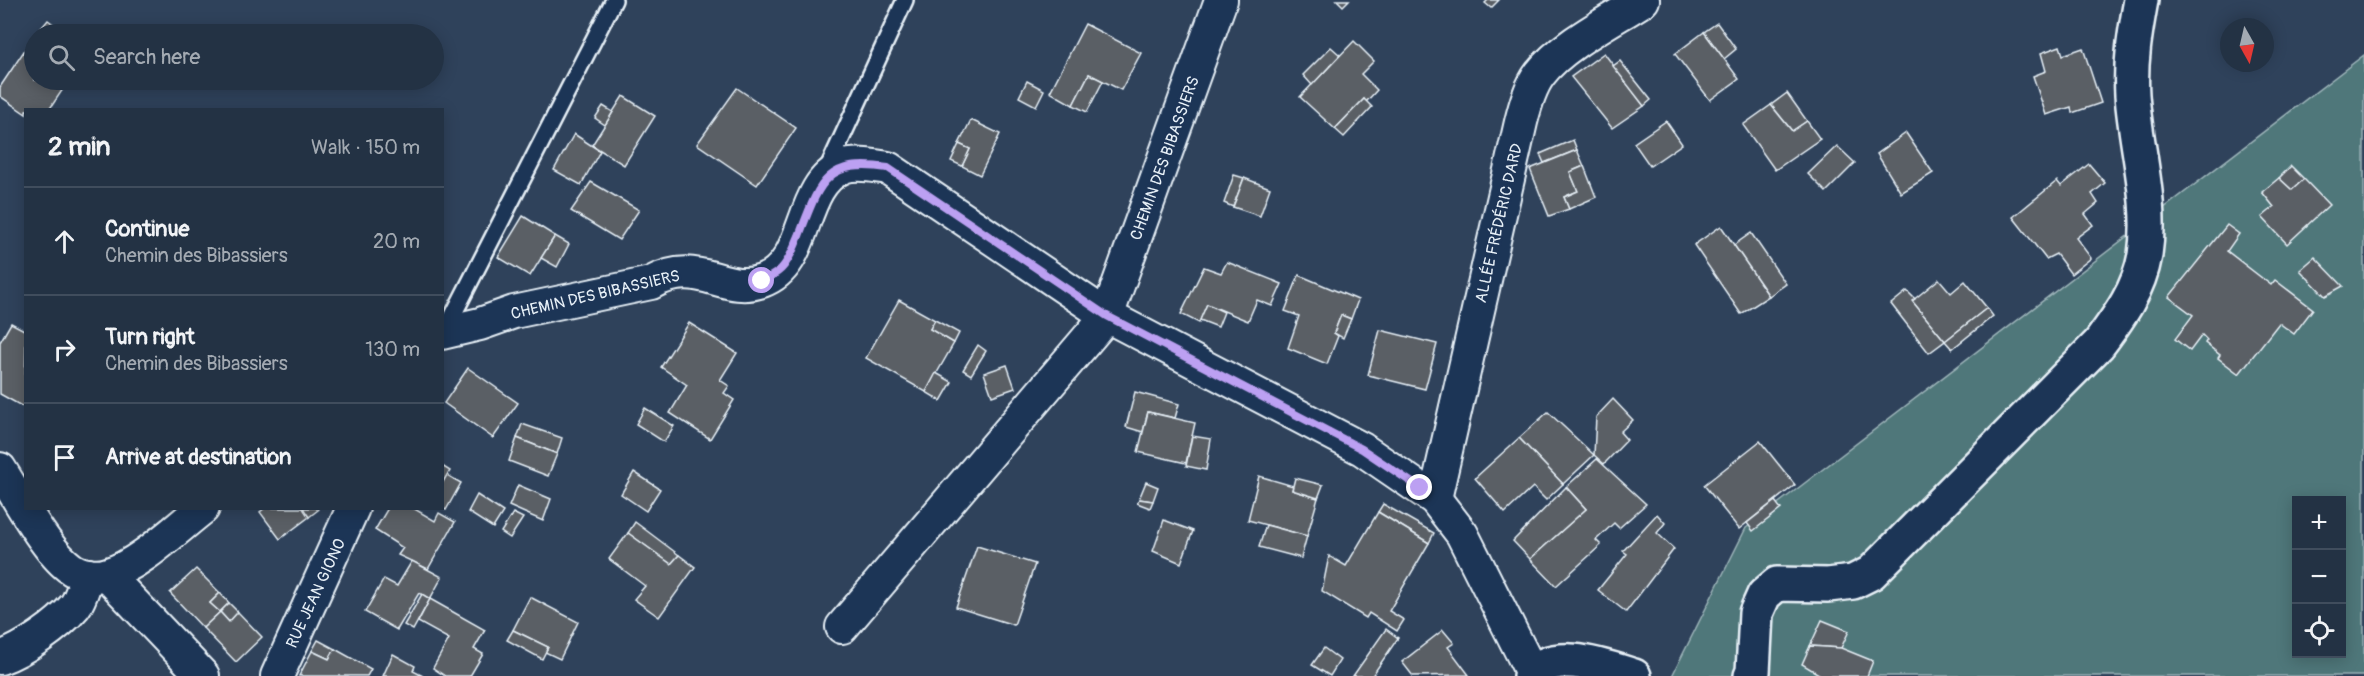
<!DOCTYPE html>
<html lang="en">
<head>
<meta charset="utf-8">
<style>
  body { margin:0; font-family:Pangolin,sans-serif; background:#2f3e4f; color:#f1f3f6 }
  .controls { position:absolute; right:18px; bottom:18px; display:grid; overflow:hidden; border-radius:0px; box-shadow:0 3px 15px #0003 }
  .controls button { width:54px; height:54px; display:grid; place-items:center; padding:0; border:0; border-bottom:2px solid #404d5d; background:#233244; color:#f1f3f6; font:30px sans-serif }
  .compass { position:absolute; left:2220px; top:18px; width:54px; height:54px; border-radius:50%; background:#233244; box-shadow:0 3px 15px #0003; rotate:172deg }
  .stop { position:absolute; width:18px; height:18px; margin:-14px; border:4px solid #bca0f2; border-radius:50%; background:#fff }
  .stop.end { background:#bca0f2; border-color:#fff; box-shadow:0 2px 6px #0008 }
  .list { margin:0; padding:0; list-style:none }
  h2 { display:flex; justify-content:space-between; align-items:center; height:78px; margin:0; padding:0 24px; font-size:26px }
  h2 small { font-size:20px; font-weight:400; color:#a3aab2 }
  .list li { display:grid; grid-template-columns:39px 1fr auto; gap:18px; align-items:center; box-sizing:border-box; height:108px; padding:0 24px; border-top:2px solid #404d5d }
  .list b { display:block; font-size:22px; white-space:nowrap }
  .list p { margin:0; font-size:20px; white-space:nowrap; color:#a3aab2 }
  .list em { font-size:20px; font-style:normal; color:#a3aab2 }
  .icon { flex:none; width:33px; height:33px; fill:none; stroke:currentColor; stroke-width:2; stroke-linecap:round; stroke-linejoin:round }
  .map { position:relative; flex:none; width:2364px; height:676px; overflow:hidden }
  .search { position:absolute; background:#233244; box-shadow:0 3px 15px #0003; left:24px; top:24px; width:420px; height:66px; display:flex; align-items:center; gap:15px; box-sizing:border-box; padding:0 21px; border-radius:33px; color:#a3aab2; font-size:22px }
  .panel { position:absolute; background:#233244; box-shadow:0 3px 15px #0003; left:24px; top:108px; width:420px; height:402px; border-radius:0px }
  .map>svg:first-child { display:block }
  .green { fill:#50777a; stroke:#9cb4b9; stroke-width:1.5; fill-rule:evenodd }
  .building { fill:#5a5f65; stroke:#e8f1f8; stroke-width:1.5 }
  .lines { fill:none; stroke-linecap:round; stroke-linejoin:round }
  .lane-casing { stroke:#e8f1f8; stroke-width:20 }
  .street-casing { stroke:#e8f1f8; stroke-width:36 }
  .secondary-casing { stroke:#e8f1f8; stroke-width:38 }
  .lane { stroke:#1d3557; stroke-width:15 }
  .street { stroke:#1d3557; stroke-width:32 }
  .secondary { stroke:#1d3557; stroke-width:33 }
  .route { stroke:#bca0f2; stroke-width:8 }
  .labels { text-anchor:middle; stroke-width:4.5; stroke-linejoin:round; paint-order:stroke }
  .street-label { font-size:16px; fill:#e8f1f8; stroke:#1d3557 }
</style>
</head>
<body>
<div class="map">
<svg width="2364" height="676" viewBox="0 0 2364 676">
  <rect width="100%" height="100%" fill="#2f425b"/>
  <filter id="ink" filterUnits="userSpaceOnUse"><feTurbulence type="fractalNoise" baseFrequency=".0167" numOctaves="2"/><feDisplacementMap in="SourceGraphic" scale="12" xChannelSelector="R" yChannelSelector="G"/><feConvolveMatrix kernelMatrix="1 2 1 2 8 2 1 2 1" color-interpolation-filters="sRGB"/></filter>
  <g filter="url(#ink)">
    <path class="green" d="M2364,55V676H1672L1746,528ZM2296,500H2342V654H2296Z"/>
    <g class="building">
      <polygon points="1337,0 1349,0 1343,6"/>
      <polygon points="1488,0 1499,0 1491,8 1485,3"/>
      <polygon points="48,20 67,34 37,33"/>
      <polygon points="1717,23 1736,49 1724,59 1704,32"/>
      <polygon points="1085,24 1141,53 1121,90 1089,74 1073,105 1050,92"/>
      <polygon points="1704,32 1739,79 1710,100 1675,54"/>
      <polygon points="34,36 34,80 69,80 49,110 26,110 26,114 0,96 0,87"/>
      <polygon points="1354,41 1374,61 1361,74 1377,90 1366,102 1364,99 1335,129 1300,97"/>
      <polygon points="2060,46 2063,55 2083,48 2101,103 2072,113 2071,107 2046,115 2033,76 2046,71 2041,53"/>
      <polygon points="1331,47 1340,55 1312,85 1303,75"/>
      <polygon points="1604,53 1644,106 1612,128 1571,77"/>
      <polygon points="1620,61 1651,100 1644,106 1613,66"/>
      <polygon points="1089,74 1103,81 1087,112 1073,105"/>
      <polygon points="1027,81 1044,90 1036,106 1019,97"/>
      <polygon points="737,88 796,128 757,185 697,144"/>
      <polygon points="1787,93 1807,121 1792,131 1771,105"/>
      <polygon points="623,96 655,116 624,165 592,145"/>
      <polygon points="1364,99 1372,107 1344,137 1335,129"/>
      <polygon points="1771,105 1792,131 1807,121 1820,139 1775,170 1743,125"/>
      <polygon points="603,106 613,112 605,125 595,118"/>
      <polygon points="971,120 1000,134 980,175 962,166 970,149 959,144"/>
      <polygon points="1666,121 1682,144 1650,166 1634,143"/>
      <polygon points="1906,133 1933,173 1901,193 1877,154"/>
      <polygon points="574,134 600,151 581,185 554,170"/>
      <polygon points="1573,140 1577,150 1544,163 1540,154"/>
      <polygon points="959,144 970,149 962,166 951,161"/>
      <polygon points="1837,146 1855,163 1826,192 1808,174"/>
      <polygon points="1577,150 1584,166 1570,172 1578,191 1564,197 1569,209 1549,216 1530,169"/>
      <polygon points="2089,164 2105,183 2092,194 2098,203 2085,214 2093,225 2076,238 2091,258 2071,274 2056,254 2046,259 2013,217 2057,181 2061,186"/>
      <polygon points="1584,166 1596,197 1569,209 1564,197 1578,191 1570,172"/>
      <polygon points="2291,166 2304,179 2292,190 2279,178"/>
      <polygon points="1234,175 1244,178 1233,207 1224,203"/>
      <polygon points="1244,178 1270,188 1260,216 1233,207"/>
      <polygon points="2279,178 2292,190 2304,179 2329,205 2287,244 2262,217 2274,207 2262,192"/>
      <polygon points="591,182 639,210 619,240 571,211"/>
      <polygon points="523,216 555,236 530,276 498,257"/>
      <polygon points="2227,225 2239,234 2227,251 2271,285 2275,280 2313,309 2294,334 2279,323 2239,374 2218,358 2220,355 2205,343 2207,340 2202,335 2190,351 2175,339 2193,315 2169,297"/>
      <polygon points="1721,226 1769,296 1741,314 1694,245"/>
      <polygon points="1751,233 1786,284 1769,296 1734,245"/>
      <polygon points="555,236 569,244 557,267 541,258"/>
      <polygon points="2315,257 2343,286 2325,296 2300,270"/>
      <polygon points="1227,262 1282,284 1272,306 1257,300 1248,321 1207,304 1199,323 1181,314 1204,267 1221,273"/>
      <polygon points="1299,275 1358,300 1351,319 1341,315 1334,333 1338,336 1327,364 1288,348 1299,316 1285,311"/>
      <polygon points="1939,279 1951,293 1965,281 1987,308 1945,341 1912,301"/>
      <polygon points="1907,291 1915,299 1912,301 1945,341 1929,353 1891,304"/>
      <polygon points="899,300 935,320 930,329 954,343 926,392 866,358"/>
      <polygon points="1207,304 1224,312 1218,327 1200,320"/>
      <polygon points="1987,308 1993,316 1952,349 1945,341"/>
      <polygon points="1341,315 1351,319 1343,338 1334,333"/>
      <polygon points="935,320 959,333 954,343 930,329"/>
      <polygon points="11,323 26,331 25,408 0,394 0,342"/>
      <polygon points="689,323 737,353 720,380 729,386 724,393 734,400 710,439 670,413 687,385 661,367"/>
      <polygon points="1380,330 1437,344 1425,389 1368,375"/>
      <polygon points="978,345 986,351 971,375 963,370"/>
      <polygon points="1007,365 1015,388 992,396 984,373"/>
      <polygon points="468,368 518,403 493,438 444,403"/>
      <polygon points="936,373 952,382 941,401 926,392"/>
      <polygon points="1135,392 1179,404 1175,418 1148,412 1143,432 1126,427"/>
      <polygon points="1613,399 1633,420 1620,432 1627,440 1604,464 1594,455 1596,417"/>
      <polygon points="645,408 674,426 664,442 636,424"/>
      <polygon points="1148,412 1195,423 1186,463 1138,452"/>
      <polygon points="1548,412 1594,455 1563,484 1519,438"/>
      <polygon points="522,424 562,438 557,454 517,438"/>
      <polygon points="1192,436 1211,439 1206,470 1186,466"/>
      <polygon points="517,438 557,454 548,476 509,461"/>
      <polygon points="1519,438 1563,484 1546,500 1533,487 1505,513 1475,478"/>
      <polygon points="1760,441 1795,485 1739,529 1704,485"/>
      <polygon points="1597,459 1646,504 1619,528 1614,523 1596,540 1601,545 1556,586 1530,559 1586,509 1566,487"/>
      <polygon points="442,466 450,471 442,484"/>
      <polygon points="634,472 660,489 646,511 621,494"/>
      <polygon points="447,475 461,483 446,510 442,508 442,484"/>
      <polygon points="1259,476 1293,486 1292,490 1318,498 1307,536 1248,520"/>
      <polygon points="1295,478 1323,485 1318,498 1292,490"/>
      <polygon points="1146,482 1158,487 1153,501 1139,499"/>
      <polygon points="518,485 551,499 543,521 509,506"/>
      <polygon points="1566,487 1586,509 1530,559 1513,541"/>
      <polygon points="477,495 503,512 493,528 468,512"/>
      <polygon points="1139,499 1153,501 1150,508 1137,503"/>
      <polygon points="1775,501 1781,509 1753,531 1747,523"/>
      <polygon points="1383,504 1434,533 1429,543 1378,512"/>
      <polygon points="265,508 303,508 309,517 280,539 260,512"/>
      <polygon points="303,508 316,508 318,510 309,517"/>
      <polygon points="388,508 413,508 435,521 439,513 455,522 428,569 398,555 403,548 375,530"/>
      <polygon points="1378,512 1429,543 1389,611 1404,620 1397,631 1369,613 1366,618 1322,591 1329,556 1346,566"/>
      <polygon points="513,513 523,518 510,538 501,532"/>
      <polygon points="1657,514 1665,523 1657,533 1674,549 1626,612 1598,590 1627,554 1623,551"/>
      <polygon points="1164,520 1193,531 1181,563 1153,551"/>
      <polygon points="635,522 679,555 671,564 628,533"/>
      <polygon points="1266,525 1307,536 1301,558 1259,547"/>
      <polygon points="628,533 671,564 679,555 695,567 659,617 634,599 645,586 609,559"/>
      <polygon points="977,546 1035,564 1014,625 956,607"/>
      <polygon points="412,561 442,577 430,599 419,593 397,630 365,612 384,579 397,586"/>
      <polygon points="196,569 220,593 210,603 220,612 203,628 170,593"/>
      <polygon points="220,593 229,603 220,612 210,603"/>
      <polygon points="422,594 430,599 413,630 404,625"/>
      <polygon points="530,597 578,622 560,659 545,652 548,647 513,630"/>
      <polygon points="430,599 485,630 474,649 483,654 470,676 445,676 433,668 449,639 418,622"/>
      <polygon points="229,603 238,612 229,622 220,612"/>
      <polygon points="220,612 229,622 238,612 262,637 236,662 203,628"/>
      <polygon points="1822,620 1849,631 1841,648 1810,646"/>
      <polygon points="1386,629 1398,638 1372,676 1353,676"/>
      <polygon points="513,630 548,647 542,659 507,640"/>
      <polygon points="1443,630 1454,643 1448,647 1469,675 1413,676 1402,662"/>
      <polygon points="318,640 335,649 329,659 312,651"/>
      <polygon points="1810,646 1841,648 1873,661 1867,676 1822,676 1802,664"/>
      <polygon points="1324,648 1340,660 1330,676 1312,665"/>
      <polygon points="335,649 371,669 367,676 299,676 312,651 329,659"/>
      <polygon points="393,654 415,666 413,671 423,676 383,676"/>
    </g>
    <g class="lines">
      <g class="lane-casing">
        <g id="lane">
          <polyline points="826,172 905,0"/>
          <polyline points="445,331 614,0"/>
        </g>
      </g>
      <g class="street-casing">
        <g id="street">
          <path d="M442,333L480,324L514,312L651,283C699,256 723,295 762,281C810,264 797,186 843,167C856,162 874,166 888,168L1107,316L1362,449L1435,499L1462,534L1532,673"/>
          <path d="M0,469C17,496 45,549 69,567C78,575 97,578 108,574C138,566 177,528 203,508"/>
          <path d="M1435,499L1521,122C1525,106 1530,87 1540,74C1562,45 1612,20 1643,0"/>
          <polyline points="107,575 203,676"/>
          <polyline points="842,627 1107,316 1221,0"/>
          <path d="M0,658C25,649 58,626 75,606C81,598 84,585 88,575"/>
          <polyline points="277,676 353,508"/>
        </g>
      </g>
      <g class="secondary-casing">
        <g id="secondary">
          <path d="M1530,676C1553,647 1605,667 1634,676"/>
          <path d="M1751,676L1753,672L1756,613L1764,595L1777,584L1828,585L1853,582L1871,573L2099,344C2119,317 2139,290 2145,255C2153,203 2136,148 2132,95C2130,62 2135,33 2141,0"/>
        </g>
      </g>
      <use href="#lane" class="lane"/>
      <use href="#street" class="street"/>
      <use href="#secondary" class="secondary"/>
    </g>
  </g>
  <g class="lines" filter="url(#ink)">
    <path class="route" d="M762,281C768,278 776,274 781,269C790,260 794,247 799,236C819,184 825,158 888,168L1107,316L1362,449L1420,488"/>
  </g>
  <g class="labels">
    <g class="street-label">
      <text transform="translate(1164 158) rotate(-70)" y="6">CHEMIN DES BIBASSIERS</text>
      <text transform="translate(1498 223) rotate(-77)" y="6">ALLÉE FRÉDÉRIC DARD</text>
      <text transform="translate(595 294) rotate(-13)" y="6">CHEMIN DES BIBASSIERS</text>
      <text transform="translate(315 593) rotate(-65)" y="6">RUE JEAN GIONO</text>
    </g>
  </g>
</svg>
<div class="controls">
<button>+</button>
<button>−</button>
<button><svg class="icon" aria-label="locate" viewBox="0 0 24 24"><circle cx="12" cy="12" r="6"/><path d="M12 2v4M12 18v4M2 12h4M18 12h4"/></svg></button>
</div>
<svg class="compass" viewBox="-18 -18 36 36"><path d="M0-13l5 13h-10z" fill="#e53935"/><path d="M0 13l5-13h-10z" fill="#a3aab2"/></svg>
<div class="stop" style="left:762px;top:281px"></div>
<div class="stop end" style="left:1420px;top:488px"></div>
<div class="search"><svg class="icon" aria-label="search" viewBox="0 0 24 24"><circle cx="10" cy="10" r="6"/><path d="M15 15l6 6"/></svg>Search here</div>
<section class="panel">
<h2>2 min<small>Walk · 150 m</small></h2>
<ul class="list">
<li><svg class="icon" aria-label="ahead" viewBox="0 0 24 24"><path d="M12 20V5M6 11l6-6 6 6"/></svg><div><b>Continue</b><p>Chemin des Bibassiers</p></div><em>20 m</em></li>
<li><svg class="icon" aria-label="right" viewBox="0 0 24 24"><path d="M7 20v-9h11M14 6l5 5-5 5"/></svg><div><b>Turn right</b><p>Chemin des Bibassiers</p></div><em>130 m</em></li>
<li><svg class="icon" aria-label="arrive" viewBox="0 0 24 24"><path d="M6 21V4h12l-3 4 3 4H6"/></svg><div><b>Arrive at destination</b></div></li>
</ul>
</section>
</div>
</body>
</html>
